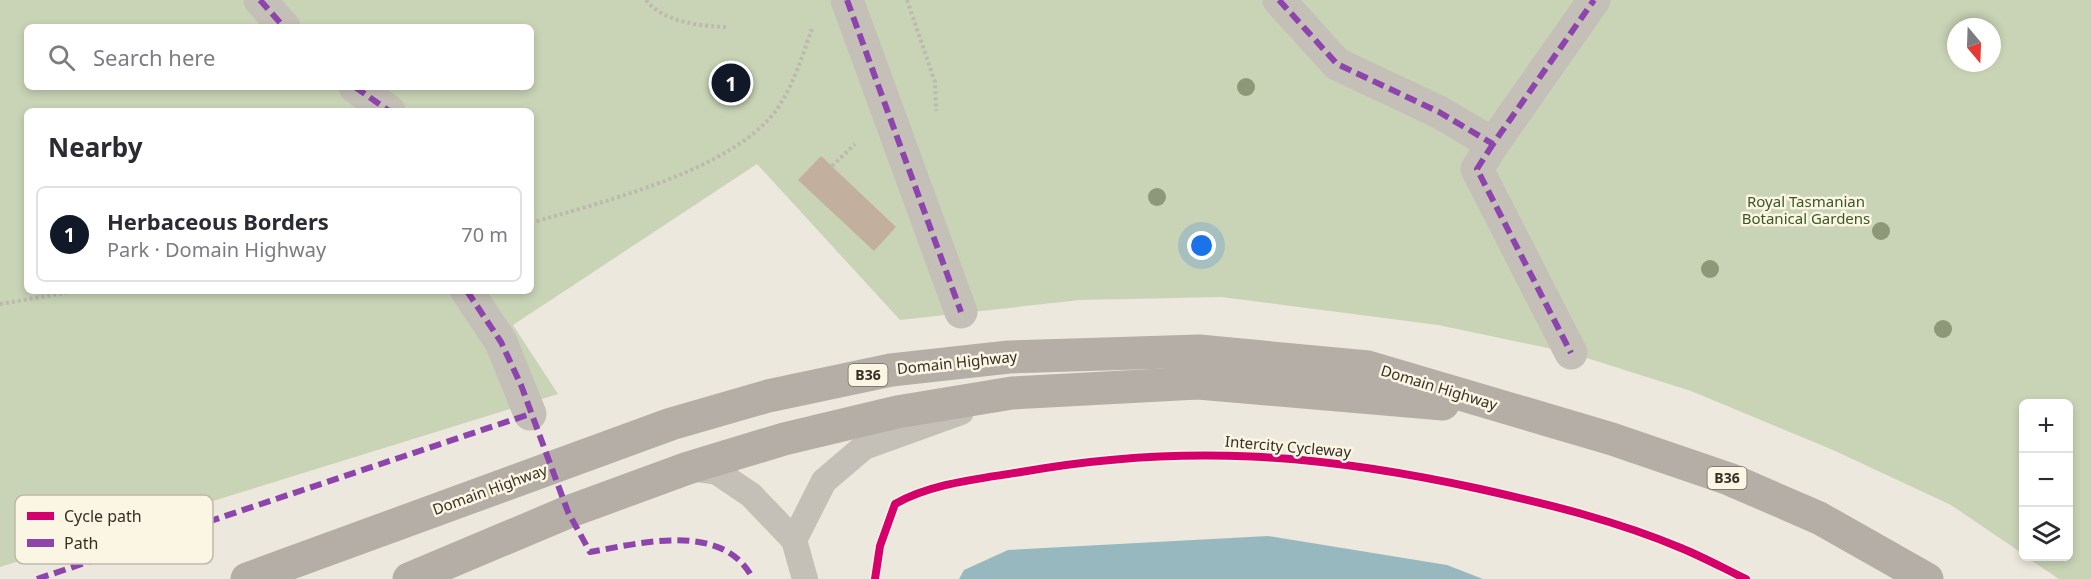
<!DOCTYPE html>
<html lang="en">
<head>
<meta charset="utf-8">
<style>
  body { margin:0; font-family:"Noto Sans",sans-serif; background:#f7f7f7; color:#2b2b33 }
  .controls { position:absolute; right:18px; bottom:18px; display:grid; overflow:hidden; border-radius:9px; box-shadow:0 3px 9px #0003 }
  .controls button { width:54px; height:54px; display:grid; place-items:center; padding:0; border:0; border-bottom:2px solid #e1e1e2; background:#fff; color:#2b2b33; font:30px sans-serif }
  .compass { position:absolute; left:1947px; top:18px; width:54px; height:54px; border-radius:50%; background:#fff; box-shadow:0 3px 9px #0003; rotate:161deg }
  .you { position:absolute; left:1202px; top:246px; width:21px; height:21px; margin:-15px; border:4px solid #fff; border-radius:50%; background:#1a73e8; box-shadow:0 0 0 9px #1a73e833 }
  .badge { display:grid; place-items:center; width:39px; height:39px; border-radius:50%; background:#111827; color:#fff; font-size:20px; font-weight:700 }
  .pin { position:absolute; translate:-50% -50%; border:3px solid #fff; box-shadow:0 2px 6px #0006 }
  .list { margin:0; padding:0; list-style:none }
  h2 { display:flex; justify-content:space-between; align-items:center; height:78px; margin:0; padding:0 24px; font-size:26px }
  h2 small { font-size:20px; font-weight:400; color:#7c7c81 }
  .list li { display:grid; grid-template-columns:39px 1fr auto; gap:18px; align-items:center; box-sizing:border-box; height:96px; margin:0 12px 12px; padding:0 12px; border:2px solid #e1e1e2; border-radius:9px }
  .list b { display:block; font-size:22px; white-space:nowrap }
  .list p { margin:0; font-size:20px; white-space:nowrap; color:#7c7c81 }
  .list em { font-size:20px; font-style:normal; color:#7c7c81 }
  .icon { flex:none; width:33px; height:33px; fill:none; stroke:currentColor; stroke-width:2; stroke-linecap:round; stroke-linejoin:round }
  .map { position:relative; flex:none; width:2091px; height:579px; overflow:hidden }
  .search { position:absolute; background:#fff; box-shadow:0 3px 9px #0003; left:24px; top:24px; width:510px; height:66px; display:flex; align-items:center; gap:15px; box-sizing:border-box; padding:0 21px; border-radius:9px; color:#7c7c81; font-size:22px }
  .panel { position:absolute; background:#fff; box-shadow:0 3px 9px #0003; left:24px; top:108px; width:510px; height:186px; border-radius:9px }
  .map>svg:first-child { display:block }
  .green { fill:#c9d4b6; fill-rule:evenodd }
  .water { fill:#98b8c0 }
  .building { fill:#c2af9d }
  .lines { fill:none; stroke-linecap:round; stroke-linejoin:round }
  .path { stroke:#beb9af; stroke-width:4; stroke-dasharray:3 3; stroke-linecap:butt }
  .service { stroke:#c5c0b7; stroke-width:26 }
  .pedestrian { stroke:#c5c0b7; stroke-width:33 }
  .primary { stroke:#b4aea6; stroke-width:33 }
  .quiet { stroke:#8e44ad; stroke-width:6; stroke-dasharray:12 6; stroke-linecap:butt }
  .cycleway-casing { stroke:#fbf5e3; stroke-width:11 }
  .cycleway { stroke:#d6006c; stroke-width:8 }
  .tree { fill:#8c9878 }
  .labels { text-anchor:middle; stroke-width:5; stroke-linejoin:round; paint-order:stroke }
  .shield { fill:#fbf5e3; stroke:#716a5e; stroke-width:1.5 }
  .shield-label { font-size:14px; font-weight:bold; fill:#362e25 }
  .park-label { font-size:15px; fill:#3c5726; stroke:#fbf5e3 }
  .street-label { font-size:15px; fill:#362e25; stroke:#fbf5e3 }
  .key { fill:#fbf5e3; stroke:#c0b9aa; stroke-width:1.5 }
  .key-label { font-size:16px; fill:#362e25 }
</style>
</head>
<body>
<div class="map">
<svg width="2091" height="579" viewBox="0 0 2091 579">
  <rect width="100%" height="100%" fill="#ede8dd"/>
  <path class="green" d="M0,0H2091V579H2059L2026,557L2068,556V404H2024L2023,554L1951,505L1833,450L1691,391L1571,353L1438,325L1221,297L1080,300L900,320L757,164L513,325L558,394L0,567ZM27,27H531V87H27ZM1956,27H1992V63H1956ZM27,111H531V291H27Z"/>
  <polygon class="water" points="1268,536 1447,565 1483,579 959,579 964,570 1008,550"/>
  <polygon class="building" points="821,156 896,227 874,251 798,180"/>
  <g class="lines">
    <g class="path">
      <path d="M646,0C663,22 700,26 726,27"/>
      <polyline points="907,0 935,82 936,111"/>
      <polyline points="832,166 855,144"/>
      <path d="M531,223C601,202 713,175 765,123C790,99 800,61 812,29"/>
      <polyline points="0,304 77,291"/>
    </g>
    <g class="service">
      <polyline points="689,468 717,472 751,495 794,540 805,579"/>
      <polyline points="794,540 824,481 864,447 961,412"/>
    </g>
    <g class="pedestrian">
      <polyline points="260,0 284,27"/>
      <polyline points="847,0 961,312"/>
      <polyline points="1279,0 1337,64 1439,112 1493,144 1594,0"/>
      <polyline points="355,87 389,111"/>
      <polyline points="1493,144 1477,169 1571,353"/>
      <polyline points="467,291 501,342 530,414"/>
    </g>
    <g class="primary">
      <polyline points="247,579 671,424 768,396 891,370 1009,357 1199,351 1368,367 1612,439 1729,479 1819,518 1927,579"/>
      <polyline points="409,579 568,512 688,468 784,439 897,412 1012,393 1198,383 1443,404"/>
    </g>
    <g class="quiet">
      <polyline points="260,0 284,27"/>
      <polyline points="847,0 961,312"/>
      <polyline points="1279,0 1337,64 1439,112 1493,144 1594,0"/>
      <polyline points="355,87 389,111"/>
      <polyline points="1493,144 1477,169 1571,353"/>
      <path d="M467,291L501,342L521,385L568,512L590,552C641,543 724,521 753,579"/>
      <polyline points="37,579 530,414"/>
    </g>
    <g class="cycleway-casing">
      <path id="cycleway" d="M875,579L880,546L895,504C932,483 979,479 1021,472C1183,443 1321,454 1480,489C1548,504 1617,521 1681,548C1703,557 1725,569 1746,579"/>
    </g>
    <use href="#cycleway" class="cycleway"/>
  </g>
  <g class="tree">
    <circle cx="1246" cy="87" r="9"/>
    <circle cx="1157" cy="197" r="9"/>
    <circle cx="1881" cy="231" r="9"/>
    <circle cx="1710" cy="269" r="9"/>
    <circle cx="1943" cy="329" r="9"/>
  </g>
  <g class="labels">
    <g class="shield">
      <rect x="848.5" y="364" width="39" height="22" rx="4.5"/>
      <rect x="1707.5" y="467" width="39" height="22" rx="4.5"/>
    </g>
    <g class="shield-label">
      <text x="868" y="380">B36</text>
      <text x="1727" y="483">B36</text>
    </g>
    <g class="park-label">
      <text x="1806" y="207">Royal Tasmanian<tspan x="1806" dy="17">Botanical Gardens</tspan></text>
    </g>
    <g class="street-label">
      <text transform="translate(957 363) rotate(-6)" y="5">Domain Highway</text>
      <text transform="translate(1439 388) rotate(17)" y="5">Domain Highway</text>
      <text transform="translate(1288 447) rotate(5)" y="5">Intercity Cycleway</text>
      <text transform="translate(490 490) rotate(-20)" y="5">Domain Highway</text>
    </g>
  </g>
  <rect x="15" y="495" width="198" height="69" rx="9" class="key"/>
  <rect x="27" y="512" width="27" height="8" fill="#d6006c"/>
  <rect x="27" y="539" width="27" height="8" fill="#8e44ad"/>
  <g class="key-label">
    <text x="64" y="522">Cycle path</text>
    <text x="64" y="549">Path</text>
  </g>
</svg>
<div class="controls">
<button>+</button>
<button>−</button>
<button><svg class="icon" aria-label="layers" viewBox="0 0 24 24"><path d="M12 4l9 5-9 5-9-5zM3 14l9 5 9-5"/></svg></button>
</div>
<svg class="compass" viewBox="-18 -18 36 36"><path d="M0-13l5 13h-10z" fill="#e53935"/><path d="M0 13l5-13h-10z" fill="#7c7c81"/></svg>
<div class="you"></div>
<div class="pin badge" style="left:731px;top:83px">1</div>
<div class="search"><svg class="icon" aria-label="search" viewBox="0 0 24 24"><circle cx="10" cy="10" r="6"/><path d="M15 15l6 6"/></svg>Search here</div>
<section class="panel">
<h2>Nearby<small></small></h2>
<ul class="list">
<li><span class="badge">1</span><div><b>Herbaceous Borders</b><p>Park · Domain Highway</p></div><em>70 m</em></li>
</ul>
</section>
</div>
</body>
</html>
